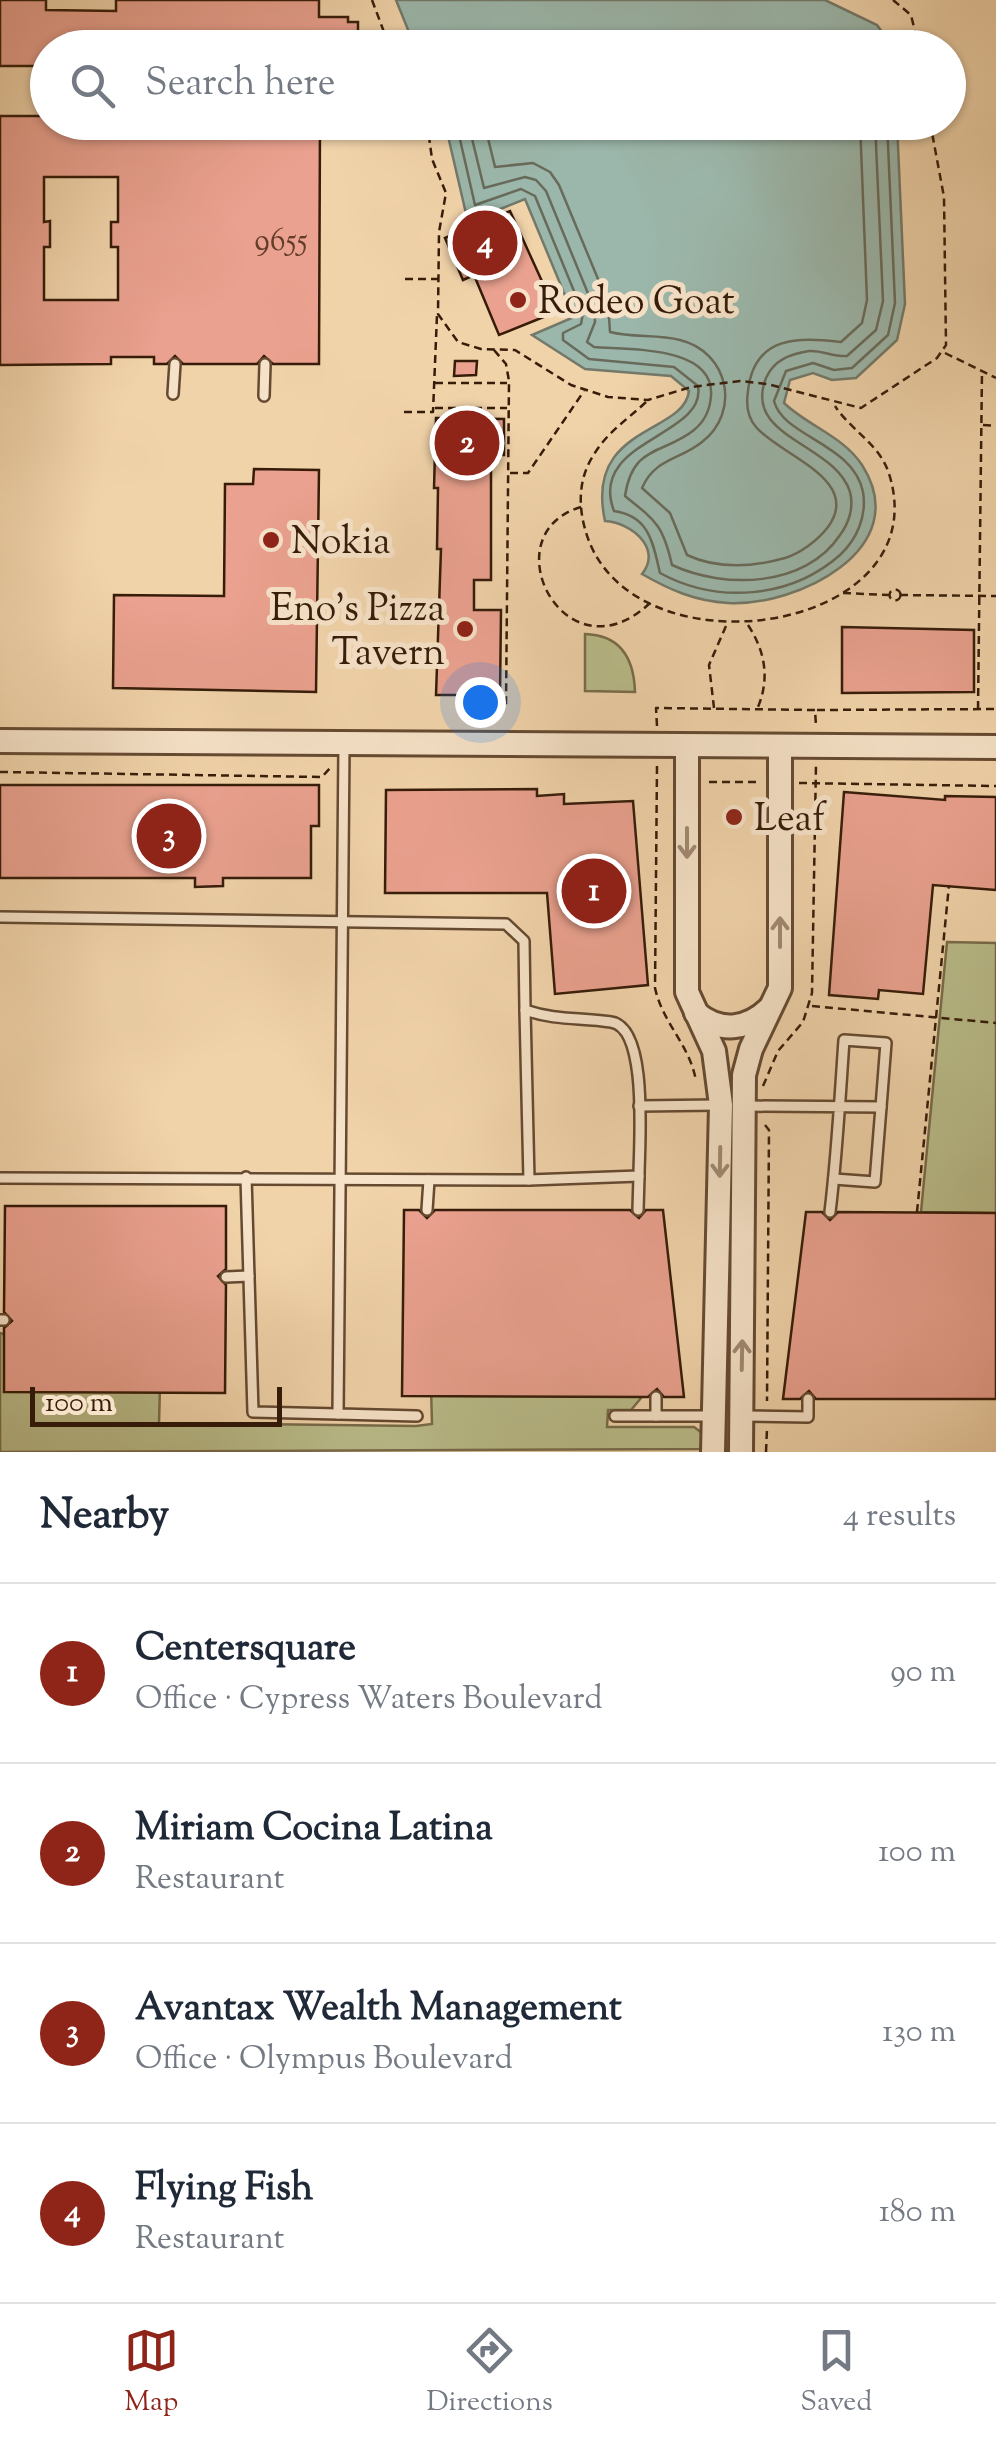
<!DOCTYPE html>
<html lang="en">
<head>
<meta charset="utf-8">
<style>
  body { margin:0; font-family:"Sorts Mill Goudy",serif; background:#f6f6f7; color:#1f2937 }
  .scale { position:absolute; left:30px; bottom:25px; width:252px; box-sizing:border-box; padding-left:10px; border:5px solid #361c09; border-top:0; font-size:28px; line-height:35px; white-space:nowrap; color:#361c09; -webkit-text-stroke:8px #f6e2c8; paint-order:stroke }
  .you { position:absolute; left:480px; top:702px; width:35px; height:35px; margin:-25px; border:8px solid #fff; border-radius:50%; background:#1a73e8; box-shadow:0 0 0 15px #1a73e833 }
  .badge { display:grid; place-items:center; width:65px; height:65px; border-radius:50%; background:#8f2418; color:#fff; font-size:32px; font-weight:700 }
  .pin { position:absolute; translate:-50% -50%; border:5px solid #fff; box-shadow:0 2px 10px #0006 }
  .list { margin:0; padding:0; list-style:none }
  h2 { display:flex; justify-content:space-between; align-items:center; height:130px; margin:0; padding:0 40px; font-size:42px }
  h2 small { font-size:32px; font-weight:400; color:#747a83 }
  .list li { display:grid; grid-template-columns:65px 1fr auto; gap:30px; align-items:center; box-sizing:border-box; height:180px; padding:0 40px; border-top:2px solid #e0e1e3 }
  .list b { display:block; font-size:38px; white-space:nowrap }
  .list p { margin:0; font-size:32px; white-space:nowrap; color:#747a83 }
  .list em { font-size:32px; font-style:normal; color:#747a83 }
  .icon { flex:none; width:55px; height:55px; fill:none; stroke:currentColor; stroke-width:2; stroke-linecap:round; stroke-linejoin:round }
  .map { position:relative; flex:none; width:996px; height:1452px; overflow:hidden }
  .search { position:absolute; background:#fff; box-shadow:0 2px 8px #0004; left:30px; right:30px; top:30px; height:110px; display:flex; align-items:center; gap:25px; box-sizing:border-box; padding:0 35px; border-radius:55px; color:#747a83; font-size:38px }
  .sheet { height:850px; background:#fff }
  nav { display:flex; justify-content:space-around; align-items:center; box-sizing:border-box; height:140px; border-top:2px solid #e0e1e3; background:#fff; font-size:28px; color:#747a83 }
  nav a { display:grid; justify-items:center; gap:5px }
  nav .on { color:#8f2418 }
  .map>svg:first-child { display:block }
  .green { fill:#b9bc8a; stroke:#786c4a; stroke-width:2.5 }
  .water { fill:#9bb7ab; stroke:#73796a; stroke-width:2.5 }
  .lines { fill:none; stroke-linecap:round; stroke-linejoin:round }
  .shore { stroke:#686a5a; stroke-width:2.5 }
  .building { fill:#eaa18f; stroke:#361c09; stroke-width:2.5; fill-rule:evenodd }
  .service-casing { stroke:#654a31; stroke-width:14 }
  .tertiary-casing { stroke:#654a31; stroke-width:28 }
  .path { stroke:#361c09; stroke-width:2.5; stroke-dasharray:8 5; stroke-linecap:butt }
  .service { stroke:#f6e2c8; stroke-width:9 }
  .tertiary { stroke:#f6e2c8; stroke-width:22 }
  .oneway { stroke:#a08972 }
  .poi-dot { fill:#8f2418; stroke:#f6e2c8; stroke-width:4 }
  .labels { text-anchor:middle; stroke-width:10; stroke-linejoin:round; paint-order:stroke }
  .number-label { font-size:32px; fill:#633d2a }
  .poi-label { font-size:38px; fill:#361c09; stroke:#f6e2c8; text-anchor:start }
</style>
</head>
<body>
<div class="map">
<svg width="996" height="1452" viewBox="0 0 996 1452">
  <rect width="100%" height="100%" fill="#f1d3aa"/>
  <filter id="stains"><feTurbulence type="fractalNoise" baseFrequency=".002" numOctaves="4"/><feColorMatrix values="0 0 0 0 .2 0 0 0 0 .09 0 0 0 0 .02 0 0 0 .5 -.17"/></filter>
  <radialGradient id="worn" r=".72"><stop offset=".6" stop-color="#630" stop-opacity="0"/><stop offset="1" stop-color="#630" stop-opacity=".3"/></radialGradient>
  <g class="green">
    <path d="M585,634C621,635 634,659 635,692L585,691Z"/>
    <polygon points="947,942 996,943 996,1213 921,1212"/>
    <polygon points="0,1333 160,1387 159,1423 416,1426 432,1424 431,1388 646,1392 631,1410 608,1410 607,1427 694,1427 702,1433 706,1449 0,1452"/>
  </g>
  <g class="water">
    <polygon points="396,0 825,0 877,25 893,47 415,47"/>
    <path d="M445,123H897L905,304L897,340L856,378L832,380L813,373L790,380L784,403C808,426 843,436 862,465C916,549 796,607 728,603C695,601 670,590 642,574C663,548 630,522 605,521C584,425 684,435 689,391L671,376L585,369L532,335L574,317L525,199L468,222Z"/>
  </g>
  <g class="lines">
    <g class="shore">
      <path d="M456,122L475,205L521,189L535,196L583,313L581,324L563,333V340L589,359L674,367L698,386C707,437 587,440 614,511C650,516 653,544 660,573C717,604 790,599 840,555C857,539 867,516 863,492C853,443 783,437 774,401L786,371L813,363L834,370L852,368L888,335L895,303L887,122"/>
      <path d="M468,122L484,188L525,177L536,180L546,191L594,308L595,322L587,342L594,347C627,350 715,345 711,396C710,410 705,421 694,430C663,455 633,444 625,496C656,521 663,525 672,565C724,589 805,588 840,535C849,523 854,507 850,492C835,443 742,438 766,378C774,360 790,354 809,351C822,350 833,357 847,356L876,330L883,301L875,122"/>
      <path d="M484,122L495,167L533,163L550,172L559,185L608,303L610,332C633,338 657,334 680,340C729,352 741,412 702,442C680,460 655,458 642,488L670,513L687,555C717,569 753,567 785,558C801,553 818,540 828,527C863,479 779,455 756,427C747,417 746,404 748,391C754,335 799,337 841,342L862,323L867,300L860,122"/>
    </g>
  </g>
  <g class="building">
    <polygon points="0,0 46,0 46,10 116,11 116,0 319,0 319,17 348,17 348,22 358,22 358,44 48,48 48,66 0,66"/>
    <path d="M0,116H48V122H112V128L320,122L319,364H273L264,356L257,364H183L175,356L167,364H154V357H111V364L0,365ZM44,177H118V222H111V247H118V300H44V247H50V221L44,222Z"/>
    <polygon points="510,211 556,312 499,335 474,275 463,280 445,238"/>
    <polygon points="455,361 477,361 476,375 454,376"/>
    <polygon points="436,418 504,419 504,455 491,455 491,580 474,580 474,610 501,610 500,695 436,695 441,549 437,549 438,488 434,488"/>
    <polygon points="254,469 319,470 316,692 113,688 114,595 224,596 225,484 253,484"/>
    <polygon points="842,627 974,630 974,692 842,693"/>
    <polygon points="0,785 319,785 319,826 311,826 311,878 223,878 223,886 195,887 195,878 0,878"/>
    <polygon points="537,789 537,796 564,794 564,804 633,801 648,985 555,994 547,893 385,893 386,790"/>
    <polygon points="844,792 945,800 945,796 996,797 996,890 933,885 923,994 879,990 878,999 829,995"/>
    <polygon points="5,1206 226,1206 226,1269 218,1276 226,1285 225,1393 4,1392 4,1328 12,1321 4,1312"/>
    <polygon points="404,1210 419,1210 427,1218 435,1210 630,1210 639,1218 646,1210 663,1210 684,1397 664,1397 657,1389 648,1397 402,1396"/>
    <polygon points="806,1212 822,1212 830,1220 838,1212 996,1213 996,1399 816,1399 809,1391 800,1399 783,1399"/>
  </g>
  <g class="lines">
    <g class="service-casing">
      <g id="service">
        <polyline points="173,394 175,364"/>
        <polyline points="264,396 265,364"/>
        <polyline points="344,746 338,1414 417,1416"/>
        <path d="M0,917L506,924L524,941L525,1010C557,1021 580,1017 611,1022C649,1027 639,1145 639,1176L529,1180L0,1178"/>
        <polyline points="525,1010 529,1180"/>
        <polyline points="639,1106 718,1105"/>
        <path d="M747,1106L881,1107L886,1043L844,1040C840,1097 837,1155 830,1212"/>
        <polyline points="246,1177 253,1412 338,1414"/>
        <polyline points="834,1179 875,1182 881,1107"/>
        <polyline points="427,1210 429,1180"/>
        <polyline points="638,1210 639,1176"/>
        <polyline points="226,1277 249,1276"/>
        <polyline points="0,1320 4,1320"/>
        <polyline points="656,1397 656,1416"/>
        <polyline points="615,1416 713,1416"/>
        <polyline points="744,1416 808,1417 808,1399"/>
      </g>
    </g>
    <g class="tertiary-casing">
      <g id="tertiary">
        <polyline points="0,741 996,747"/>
        <polyline points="687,746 687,992 714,1051 721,1105 713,1452"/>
        <path d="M696,1013C720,1033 747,1030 769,1009"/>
        <polyline points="741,1452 744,1075 751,1049 780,988 780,748"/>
      </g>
    </g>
    <g class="path">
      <polyline points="372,0 390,48"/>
      <polyline points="893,0 911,15 919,48"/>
      <polyline points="427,122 432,159 446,193 439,232 438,314 458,342 481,349 515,350 571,385 608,397 648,400 691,387 740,381 767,384 861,408 937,358 946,345 944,197 930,122"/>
      <polyline points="405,279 438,279"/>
      <polyline points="494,350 506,364 509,381 506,705"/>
      <polyline points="945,353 996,378"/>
      <polyline points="435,383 507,383"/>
      <path d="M646,402C627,420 607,432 593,456C579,478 578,504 585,529C625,679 936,636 890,477C881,444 852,432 835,406"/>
      <polyline points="435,408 507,408"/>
      <polyline points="404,412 433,412 437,315"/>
      <polyline points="983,425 996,426"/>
      <polyline points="510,473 528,473 584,391"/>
      <path d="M581,507C489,534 565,683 650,603"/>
      <circle cx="895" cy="595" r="5.5"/>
      <polyline points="843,593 889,595"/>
      <polyline points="900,595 996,596"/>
      <path d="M748,625C765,651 770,678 758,707"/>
      <polyline points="714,708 709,665 726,626"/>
      <polyline points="978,709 982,371"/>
      <polyline points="817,710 996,709"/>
      <polyline points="657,726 656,708 815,710 816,726"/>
      <path d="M657,766L655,988C663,1024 690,1045 696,1081"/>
      <polyline points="0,772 322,777 330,768"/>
      <polyline points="709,782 761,782"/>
      <polyline points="799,783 996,786"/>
      <polyline points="812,1006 996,1023"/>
      <polyline points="763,1086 778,1051 803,1022 812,993 816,764"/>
      <polyline points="765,1125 769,1130 767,1401"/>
      <polyline points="917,1212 949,885"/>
      <polyline points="766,1452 767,1429"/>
    </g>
    <use href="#service" class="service"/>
    <use href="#tertiary" class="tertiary"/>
  </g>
  <defs><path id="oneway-shaft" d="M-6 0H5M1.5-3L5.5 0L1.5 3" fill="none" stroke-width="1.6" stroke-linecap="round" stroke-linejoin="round" transform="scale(2.5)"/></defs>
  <g class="oneway">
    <use href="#oneway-shaft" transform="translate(687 843) rotate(90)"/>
    <use href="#oneway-shaft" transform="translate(780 932) rotate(-90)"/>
    <use href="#oneway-shaft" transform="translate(720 1162) rotate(91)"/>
    <use href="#oneway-shaft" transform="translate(742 1355) rotate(-89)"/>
  </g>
  <g class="poi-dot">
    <circle cx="518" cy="300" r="10"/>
    <circle cx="271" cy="540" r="10"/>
    <circle cx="465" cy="629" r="10"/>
    <circle cx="734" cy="817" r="10"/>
  </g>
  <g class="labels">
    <g class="number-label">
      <text x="281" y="250">9655</text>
    </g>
    <g class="poi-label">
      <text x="538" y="313">Rodeo Goat</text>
      <text x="291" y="553">Nokia</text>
      <text x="445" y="620" text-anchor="end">Eno's Pizza<tspan x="445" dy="44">Tavern</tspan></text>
      <text x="754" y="830">Leaf</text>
    </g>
  </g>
  <rect width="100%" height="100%" filter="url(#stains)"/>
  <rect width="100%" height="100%" fill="url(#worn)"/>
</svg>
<div class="scale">100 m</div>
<div class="you"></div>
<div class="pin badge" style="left:594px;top:891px">1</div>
<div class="pin badge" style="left:467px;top:443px">2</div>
<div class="pin badge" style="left:169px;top:836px">3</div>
<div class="pin badge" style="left:485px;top:243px">4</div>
<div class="search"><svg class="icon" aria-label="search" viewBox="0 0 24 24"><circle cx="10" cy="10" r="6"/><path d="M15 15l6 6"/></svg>Search here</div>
</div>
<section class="sheet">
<h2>Nearby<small>4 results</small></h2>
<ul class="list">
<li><span class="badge">1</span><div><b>Centersquare</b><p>Office · Cypress Waters Boulevard</p></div><em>90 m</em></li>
<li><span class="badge">2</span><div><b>Miriam Cocina Latina</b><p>Restaurant</p></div><em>100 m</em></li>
<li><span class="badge">3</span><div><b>Avantax Wealth Management</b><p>Office · Olympus Boulevard</p></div><em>130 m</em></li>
<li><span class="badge">4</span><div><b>Flying Fish</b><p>Restaurant</p></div><em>180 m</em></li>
</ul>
</section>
<nav>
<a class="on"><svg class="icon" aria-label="map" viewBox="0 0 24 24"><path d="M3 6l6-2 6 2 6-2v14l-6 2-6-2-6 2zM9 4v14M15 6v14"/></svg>Map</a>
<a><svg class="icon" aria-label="directions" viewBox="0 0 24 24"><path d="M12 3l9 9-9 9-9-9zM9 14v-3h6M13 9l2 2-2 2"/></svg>Directions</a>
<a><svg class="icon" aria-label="saved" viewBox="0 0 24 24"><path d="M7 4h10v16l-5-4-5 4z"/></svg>Saved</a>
</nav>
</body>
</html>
